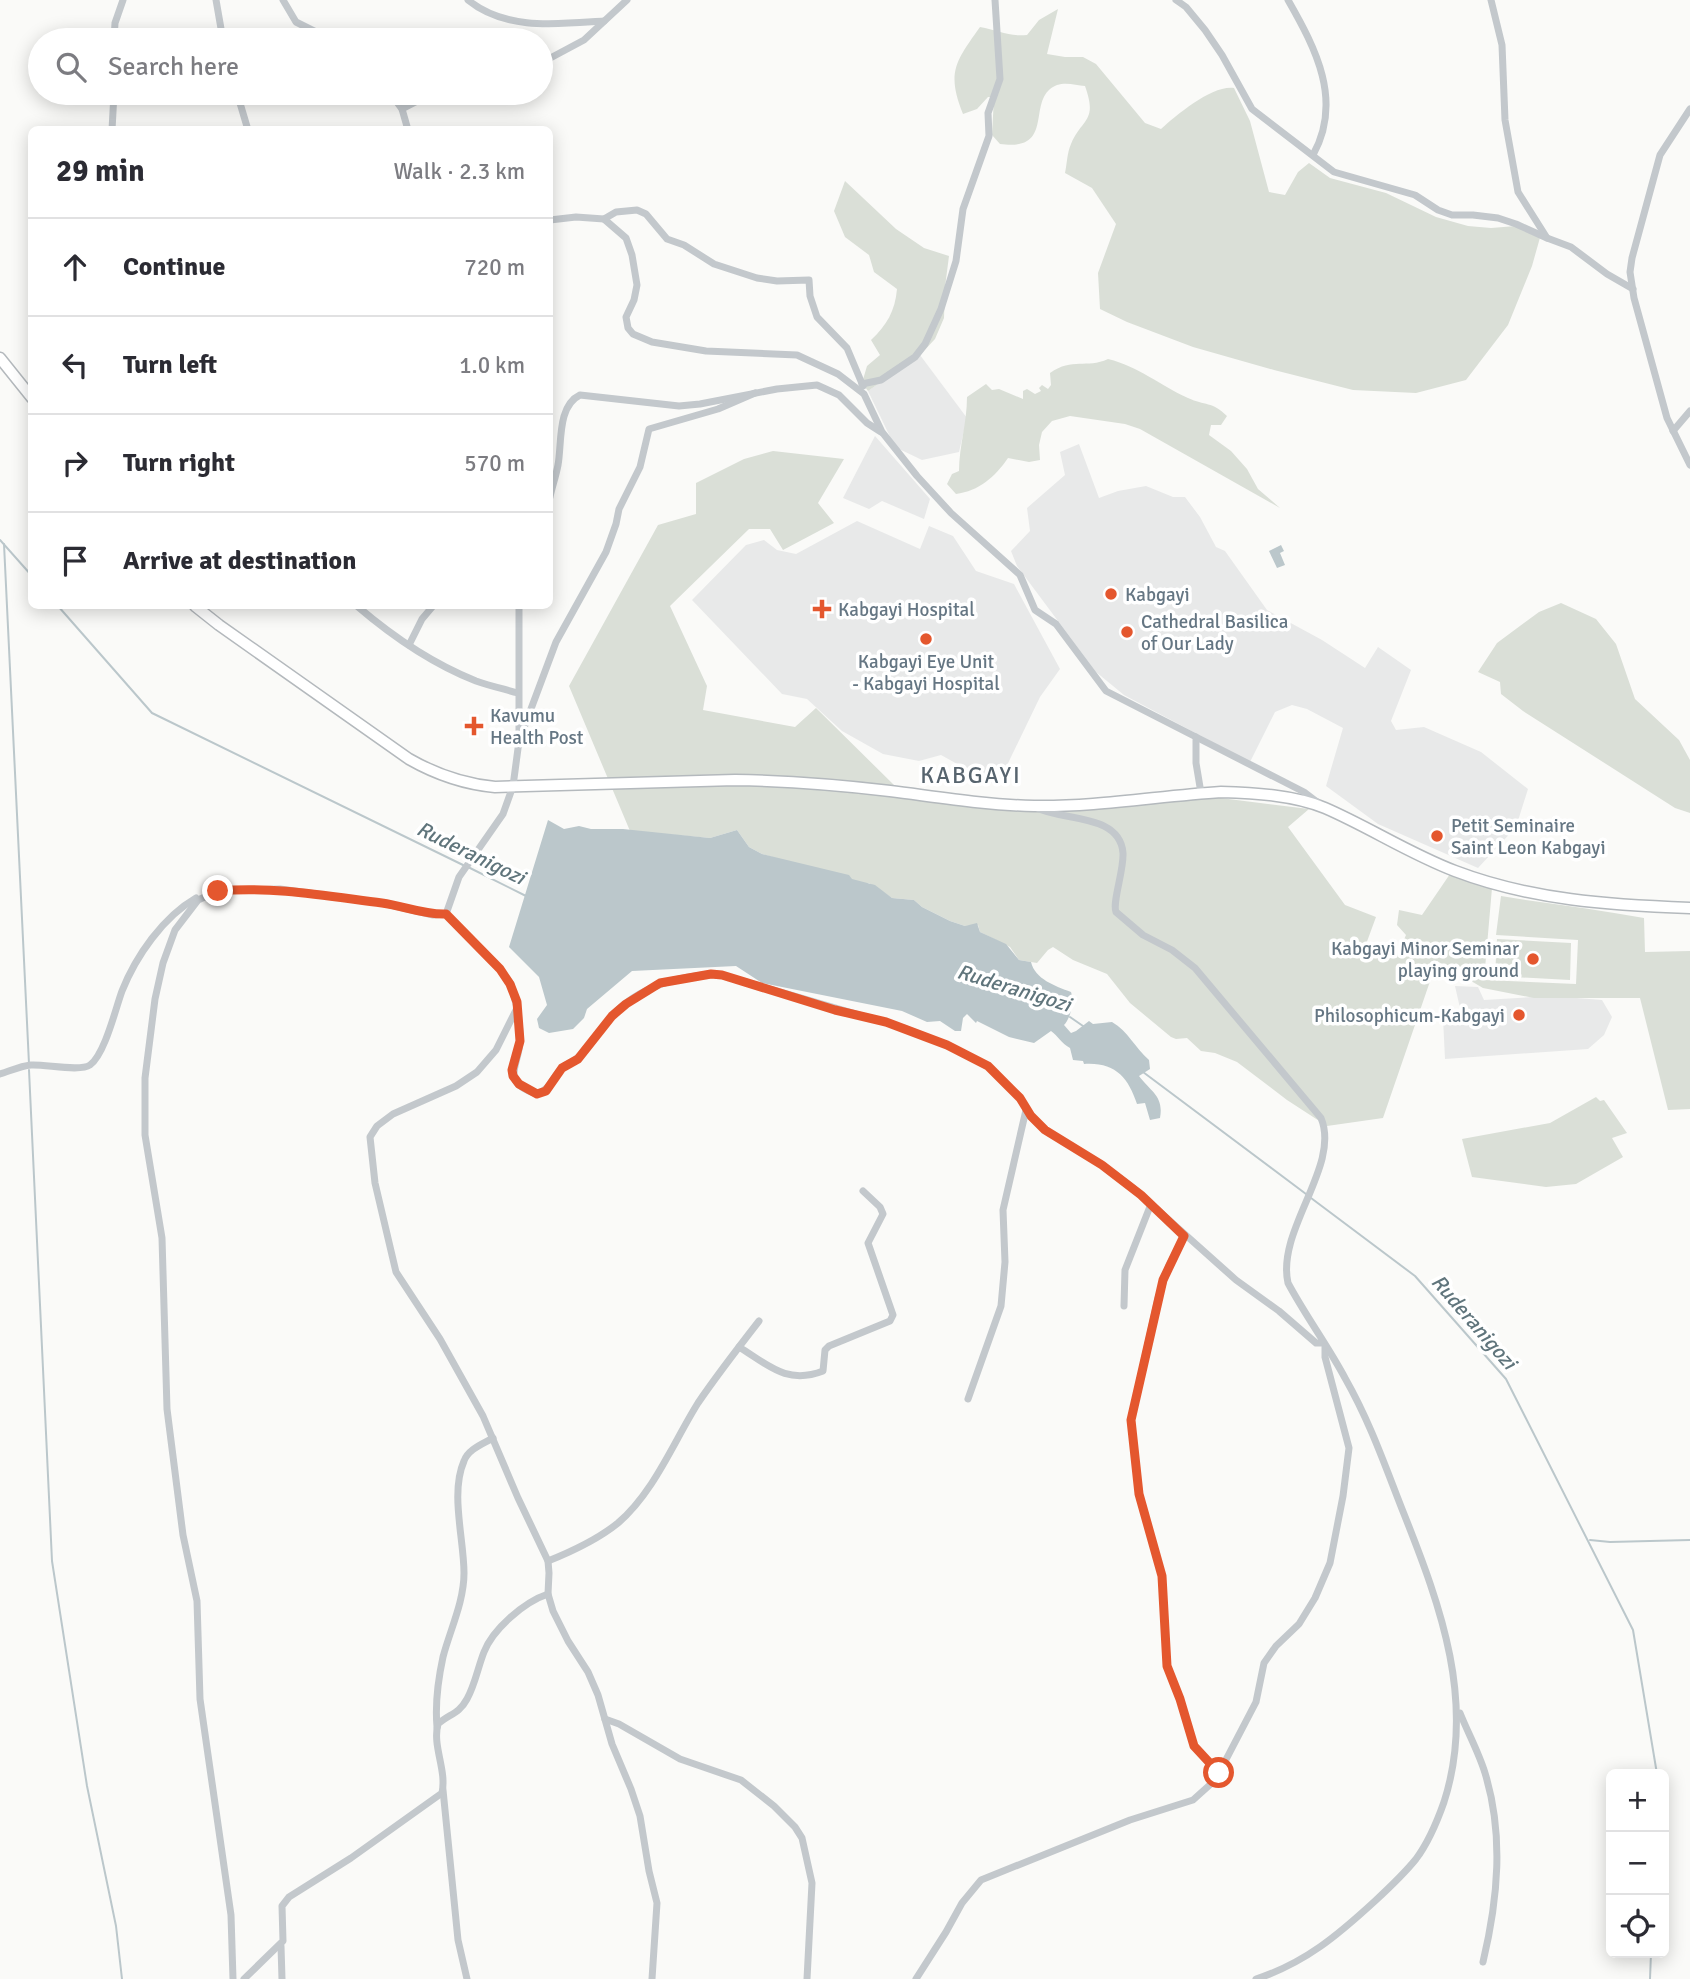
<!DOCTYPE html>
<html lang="en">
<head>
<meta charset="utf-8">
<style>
  body { margin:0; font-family:Signika,sans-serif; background:#f7f7f7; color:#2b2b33 }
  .controls { position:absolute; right:21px; bottom:21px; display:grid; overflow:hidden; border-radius:10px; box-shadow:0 4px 18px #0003 }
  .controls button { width:63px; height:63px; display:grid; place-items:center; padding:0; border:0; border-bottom:2px solid #e1e1e2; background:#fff; color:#2b2b33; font:35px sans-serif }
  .stop { position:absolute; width:21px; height:21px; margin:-16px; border:5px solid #e4572e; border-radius:50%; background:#fff }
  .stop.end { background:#e4572e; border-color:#fff; box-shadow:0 2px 7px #0008 }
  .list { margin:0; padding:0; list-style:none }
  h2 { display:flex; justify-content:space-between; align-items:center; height:91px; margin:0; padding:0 28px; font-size:30px }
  h2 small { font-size:23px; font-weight:400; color:#7c7c81 }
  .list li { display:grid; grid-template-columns:46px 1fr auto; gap:21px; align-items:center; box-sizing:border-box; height:98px; padding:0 28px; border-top:2px solid #e1e1e2 }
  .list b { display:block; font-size:26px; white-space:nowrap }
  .list em { font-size:23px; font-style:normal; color:#7c7c81 }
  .icon { flex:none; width:38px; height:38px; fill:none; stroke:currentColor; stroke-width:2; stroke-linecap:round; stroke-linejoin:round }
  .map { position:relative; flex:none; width:1690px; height:1979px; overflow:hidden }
  .search { position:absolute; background:#fff; box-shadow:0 4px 18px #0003; left:28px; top:28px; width:525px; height:77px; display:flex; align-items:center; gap:18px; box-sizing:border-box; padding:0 24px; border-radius:38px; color:#7c7c81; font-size:26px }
  .panel { position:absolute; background:#fff; box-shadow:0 4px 18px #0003; left:28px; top:126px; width:525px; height:483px; border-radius:10px }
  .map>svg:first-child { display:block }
  .built { fill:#e8e9e9 }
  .green { fill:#dadfd7 }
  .water { fill:#bbc7cb }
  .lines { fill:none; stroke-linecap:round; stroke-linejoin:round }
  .stream { stroke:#bbc7cb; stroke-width:2 }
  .highway-casing { stroke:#b4b9bd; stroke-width:13 }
  .minor { stroke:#c3c8cc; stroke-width:7 }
  .highway { stroke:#fff; stroke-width:10 }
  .route { stroke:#e4572e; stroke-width:9 }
  .poi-dot { fill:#e4572e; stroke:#fff; stroke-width:2.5 }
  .labels { text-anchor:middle; stroke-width:7; stroke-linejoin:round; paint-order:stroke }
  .poi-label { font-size:19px; fill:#657683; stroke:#fff; text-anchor:start }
  .water-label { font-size:21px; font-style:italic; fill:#60757c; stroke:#fff }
  .quarter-label { font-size:23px; letter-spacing:2px; fill:#57646e; stroke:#fff }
</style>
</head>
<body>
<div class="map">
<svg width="1690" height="1979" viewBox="0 0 1690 1979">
  <rect width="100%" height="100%" fill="#fafaf8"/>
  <g class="built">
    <polygon points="920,355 967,418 959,452 922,460 895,447 868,391"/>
    <polygon points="875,436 930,499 924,519 882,501 869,509 843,498"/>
    <polygon points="1079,444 1099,498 1118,491 1146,486 1173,497 1185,497 1200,517 1216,547 1225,551 1267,610 1322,640 1365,668 1378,647 1411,670 1391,721 1396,730 1424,727 1481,752 1528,789 1516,827 1478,868 1378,824 1326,786 1343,728 1307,709 1292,705 1275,712 1250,762 1124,695 1096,672 1017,566 1011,551 1030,531 1027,508 1065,475 1060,452"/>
    <polygon points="857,521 920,549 929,526 953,536 976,571 1014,584 1060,669 1040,697 997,786 941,755 919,761 883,754 842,731 807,699 782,694 692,600 746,545 764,540 777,550 796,554"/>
    <polygon points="1455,986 1478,987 1484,1000 1551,996 1602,1000 1612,1017 1604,1035 1588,1049 1445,1059 1443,1018 1462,1017"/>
  </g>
  <g class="green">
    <path d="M1058,9L1047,54L1065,57H1083L1096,64L1145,123L1161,129C1178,114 1212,85 1234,88L1250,121L1269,192L1285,195L1298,172L1309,163L1330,178L1386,193L1436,217L1468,226L1491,228L1516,226L1541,234L1532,266L1508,325L1466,380L1416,393L1353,390L1274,370L1193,347L1127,322L1100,309L1098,273L1116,224L1092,188L1065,173C1067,164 1067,153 1071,144C1082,118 1098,122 1085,86C1076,85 1066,82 1057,85C1024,98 1058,152 1000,144L992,135L994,97H988L977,109L963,114C946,72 956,61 980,27C997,30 1010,37 1027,35L1039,20Z"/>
    <path d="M845,181L896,229L924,248L949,256L945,287L944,318L935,339L920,355L868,391L862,383L867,366L880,355L871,340C887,325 895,311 897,289L874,272L869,255L845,237L834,211Z"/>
    <path d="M1108,359C1140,367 1159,385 1188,398C1205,406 1212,401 1227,416L1221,425H1211L1209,435L1231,451L1247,469L1258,489L1280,508L1140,429L1125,424L1070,416L1052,421L1042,432L1039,445L1040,460L1029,462L1008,458C995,477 979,491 956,494L947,484L952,474L959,471C959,446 967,423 967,397L986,384L992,390L999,389L1023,399V391L1027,389L1035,394L1041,391L1039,388L1042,385L1048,389L1051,385L1050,373C1073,357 1086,369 1108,359Z"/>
    <path d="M773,451L844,459L818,503L834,523L783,550L770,529H749L670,606L707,686L703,710L795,727L816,708L896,787L1030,810L1138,806L1189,794L1309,809L1288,827L1345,905L1376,917L1365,947L1396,958L1406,935L1397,925L1399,910L1422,915L1450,874L1492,888L1484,980L1576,984L1578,940L1496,935L1501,896C1549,904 1597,909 1644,918L1645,952L1690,951V1109L1668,1110L1640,998H1534L1483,988L1437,961L1383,1118L1327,1126L1287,1100L1237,1062L1215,1053L1201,1051L1187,1038L1176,1039L1171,1037L1130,1003L1107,974L1073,960L1053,947L1048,950L1037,963L1019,960L1010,947L980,932L978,925L965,926L950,921L922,907L914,900L892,898L869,883H862L762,854L749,847L737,830L710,838L630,831L569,686L658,525L696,514V483L744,459Z"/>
    <polygon points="1561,603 1596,619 1616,644 1635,699 1679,740 1690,760 1690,813 1675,808 1523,711 1501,694 1500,682 1478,672 1497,643 1539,612"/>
    <polygon points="1497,939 1571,943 1570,980 1495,976"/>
    <polygon points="1596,1097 1600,1101 1604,1100 1627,1133 1612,1138 1623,1157 1576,1184 1546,1187 1472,1177 1462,1139 1550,1123"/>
  </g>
  <g class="water">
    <polygon points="1281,545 1284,551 1280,553 1285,565 1277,568 1269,551"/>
    <path d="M548,820L564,829L579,826L591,829H623L710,838L737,830L749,847L762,854L849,875L852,879L875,885L892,898L914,900L922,907L950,921L965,926L977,923L980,932L1006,944L1019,960L1031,962C1035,979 1055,986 1071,992C1074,1001 1071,1018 1064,1025L1071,1033L1076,1031L1089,1021L1093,1024L1112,1022C1128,1031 1135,1048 1149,1060L1150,1069L1139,1076C1151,1092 1164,1096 1160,1118L1150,1120L1145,1103L1137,1104C1128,1077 1115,1062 1084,1064L1083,1061L1073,1060L1070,1048C1061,1043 1058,1036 1051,1031L1034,1043L1009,1037L977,1021L976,1023L967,1014L963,1018L961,1031H955L940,1021L927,1022L902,1011L762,983L736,966L632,971L587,1009L584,1018L573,1029L549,1033L539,1028L537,1019L547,1005L539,977L509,947Z"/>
  </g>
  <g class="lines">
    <g class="stream">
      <polyline points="0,540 32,576"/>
      <polyline points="4,544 29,1064"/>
      <polyline points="58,606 152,713 463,865"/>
      <polyline points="468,867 526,896"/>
      <polyline points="1070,1017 1083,1026"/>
      <polyline points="29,1070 52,1561 87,1786 116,1926 122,1979"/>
      <polyline points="1143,1072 1306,1194"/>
      <polyline points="1311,1198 1415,1276 1506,1379 1633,1630 1657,1774"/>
      <polyline points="1590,1540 1610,1542 1690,1540"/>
      <polyline points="1650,1979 1651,1953"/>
    </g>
    <g class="highway-casing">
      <g id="highway">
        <polyline points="0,358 32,398"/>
        <path d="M195,606L219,625L409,759C437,775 463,784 495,787L735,780C787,781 839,785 890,791C938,797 986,805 1034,806C1096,807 1159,796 1221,792C1254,793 1294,795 1325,808C1369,827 1410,854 1455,871C1531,900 1610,905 1690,908"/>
      </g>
    </g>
    <g class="minor">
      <polyline points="216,0 223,40"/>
      <polyline points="283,0 296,22 318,33 324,40"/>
      <path d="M468,0C506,31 558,24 604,21"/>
      <polyline points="1176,0 1186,7 1205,30 1222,55 1252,109 1334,172 1415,195 1438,210 1452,215 1473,215 1498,218 1516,224 1547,238"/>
      <path d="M1288,0C1316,49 1343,101 1313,155"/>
      <polyline points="1491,0 1502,45 1505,120 1518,192 1547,238 1571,247 1607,274 1633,289"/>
      <polyline points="114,40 115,23 123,0"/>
      <polyline points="541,63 584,40 627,0"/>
      <polyline points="237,93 248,130"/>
      <polyline points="390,93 402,109 408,130"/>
      <polyline points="402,109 433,93"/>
      <polyline points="1690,109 1660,155 1632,258 1630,272 1634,298 1667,418 1690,465"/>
      <polyline points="112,130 114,93"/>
      <polyline points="604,219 616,212 637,210 646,214 667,239 684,245 714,264 757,278 777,281 809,280 810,296 817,317 847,348 863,386"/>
      <polyline points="550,220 576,217 604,219 626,238 632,255 637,285 634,300 626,317 628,328 633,334 652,342 706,351 797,355 838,374 864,394 882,432 917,476 951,513 1020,575 1035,610 1056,624 1106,691 1196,737 1196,763 1201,793"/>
      <polyline points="862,384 881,380 915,357 925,344 941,309 956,261 963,209 989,136 988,113 1000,79 995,0"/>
      <polyline points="1673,431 1690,411"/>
      <path d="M550,497C552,487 556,476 558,465C562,444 557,406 580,395L679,406L700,404L777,389L817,385L839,395L867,423L881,432"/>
      <path d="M357,606C392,636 433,664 476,681C490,686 504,689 518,693"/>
      <polyline points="409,645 422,619 433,606"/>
      <polyline points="1196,737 1304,792 1321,805"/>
      <polyline points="519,741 556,642 606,552 616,524 619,509 640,467 649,429 718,409 755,393"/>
      <path d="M1037,808C1061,821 1120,813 1123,853C1124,870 1112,903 1116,912L1143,935L1172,950L1195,968L1321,1118C1341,1166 1276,1230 1288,1283C1305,1315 1328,1346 1345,1378C1371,1424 1385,1466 1404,1514C1441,1607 1476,1703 1444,1802C1437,1822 1428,1843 1416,1859C1404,1874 1389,1888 1375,1901C1338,1935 1305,1963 1256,1979"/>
      <polyline points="446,914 459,877 503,814 513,786 519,741 519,606"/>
      <path d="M517,1008C518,1019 521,1031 520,1041C519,1067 499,1082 537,1094C551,1089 552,1077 562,1068C566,1064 572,1063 576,1059C590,1049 599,1031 610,1018C637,987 682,973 722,975L904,1028L947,1045L988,1066L1020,1098L1031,1117L1045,1130L1102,1165L1132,1187L1236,1280L1279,1311L1316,1343H1323"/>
      <path d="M0,1074C10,1071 20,1066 31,1065C45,1064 80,1072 90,1065C105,1054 116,1007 122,991C136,956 163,917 196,898"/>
      <polyline points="1124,1306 1125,1270 1151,1204"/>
      <path d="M739,1347C768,1365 787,1385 823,1371L825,1350L829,1346L890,1321L893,1315L868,1243L883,1214L880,1207L863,1191"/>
      <polyline points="968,1399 1001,1306 1005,1262 1003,1210 1026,1110"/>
      <path d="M548,1561C573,1551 597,1540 618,1523C654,1492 673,1443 698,1403C717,1375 738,1348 759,1321"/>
      <path d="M1460,1713C1468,1733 1479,1753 1485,1773C1504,1835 1498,1899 1483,1962"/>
      <polyline points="605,1719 619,1724 680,1759 741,1780 774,1806 795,1827 802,1838 812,1883 807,1979"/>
      <path d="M437,1727C435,1704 438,1680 443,1657C450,1630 464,1602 464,1573C464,1539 450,1493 464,1461C468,1449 483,1444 493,1438"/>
      <polyline points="1219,1773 1256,1702 1264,1663 1276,1646 1299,1624 1315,1598 1330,1563 1343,1496 1349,1448 1325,1357 1325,1347"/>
      <polyline points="443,1790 458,1940 467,1979"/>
      <polyline points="281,1946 282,1979"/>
      <polyline points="233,1979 231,1915 200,1699 197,1601 183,1535 167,1409 162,1238 145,1135 145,1078 155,999 163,963 175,930 198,900 218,891 280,889 382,903 433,915 446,914 500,969 511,984 517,1008 496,1050 477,1072 456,1086 393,1114 377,1126 370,1137 375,1183 396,1272 440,1339 483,1416 518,1498 548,1561 549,1573 548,1594 553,1611 568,1641 588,1672 598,1695 612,1744 631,1789 640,1816 649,1871 657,1903 652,1979"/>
      <path d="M244,1979L283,1941L282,1906L289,1897L351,1858L442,1793C447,1770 432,1746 438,1724C449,1714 459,1714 467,1699C475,1685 478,1667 484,1652C493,1629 524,1602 548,1594"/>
      <polyline points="916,1979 946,1932 962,1903 981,1880 1130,1820 1193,1800 1213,1782 1219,1773 1194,1746 1180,1699 1167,1666 1162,1576 1139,1494 1131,1420 1158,1298 1169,1265 1184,1236"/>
    </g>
    <use href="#highway" class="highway"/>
  </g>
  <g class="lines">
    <path class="route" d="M218,891C273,886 327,896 382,903C404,906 424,915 446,914L500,969L510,984L517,1002L520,1041L512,1070L513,1076L519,1084L537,1094L546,1091L562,1068L578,1059L612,1016L626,1004L660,983L711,974L722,975L835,1010L886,1022L947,1045L988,1066L1020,1098L1031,1116L1045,1130L1102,1165L1141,1195L1184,1236L1163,1280L1131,1420L1139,1494L1162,1576L1167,1666L1180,1699L1194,1746L1219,1773"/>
  </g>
  <g class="poi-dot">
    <circle cx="1111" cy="594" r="7"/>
    <path d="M818.5 598.5h7v7h7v7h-7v7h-7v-7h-7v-7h7z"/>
    <circle cx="1127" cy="632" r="7"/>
    <circle cx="926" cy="639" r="7"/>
    <path d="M470.5 715.5h7v7h7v7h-7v7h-7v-7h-7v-7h7z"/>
    <circle cx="1437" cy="836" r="7"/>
    <circle cx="1533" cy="959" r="7"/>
    <circle cx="1519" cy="1015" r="7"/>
  </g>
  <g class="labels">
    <g class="poi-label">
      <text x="1125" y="601">Kabgayi</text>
      <text x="838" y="616">Kabgayi Hospital</text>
      <text x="1141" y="628">Cathedral Basilica<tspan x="1141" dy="22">of Our Lady</tspan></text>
      <text x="926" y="668" text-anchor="middle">Kabgayi Eye Unit<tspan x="926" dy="22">- Kabgayi Hospital</tspan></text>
      <text x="490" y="722">Kavumu<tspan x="490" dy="22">Health Post</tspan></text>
      <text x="1451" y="832">Petit Seminaire<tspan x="1451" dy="22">Saint Leon Kabgayi</tspan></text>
      <text x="1519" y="955" text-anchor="end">Kabgayi Minor Seminar<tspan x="1519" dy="22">playing ground</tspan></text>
      <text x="1505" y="1022" text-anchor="end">Philosophicum-Kabgayi</text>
    </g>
    <g class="water-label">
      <text transform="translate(471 853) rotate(26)" y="7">Ruderanigozi</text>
      <text transform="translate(1014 988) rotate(17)" y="7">Ruderanigozi</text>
      <text transform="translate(1474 1322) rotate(49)" y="7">Ruderanigozi</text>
    </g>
    <g class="quarter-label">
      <text x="971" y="783">KABGAYI</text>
    </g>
  </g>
</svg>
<div class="controls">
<button>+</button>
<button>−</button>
<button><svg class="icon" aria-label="locate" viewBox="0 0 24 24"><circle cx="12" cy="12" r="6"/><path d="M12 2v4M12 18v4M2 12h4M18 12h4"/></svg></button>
</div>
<div class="stop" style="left:1219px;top:1773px"></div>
<div class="stop end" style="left:218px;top:891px"></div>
<div class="search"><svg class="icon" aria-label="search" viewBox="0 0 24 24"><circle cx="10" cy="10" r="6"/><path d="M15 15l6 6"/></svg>Search here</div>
<section class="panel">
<h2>29 min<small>Walk · 2.3 km</small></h2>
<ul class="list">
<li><svg class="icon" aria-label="ahead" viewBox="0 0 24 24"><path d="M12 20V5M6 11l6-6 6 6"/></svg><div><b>Continue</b></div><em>720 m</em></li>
<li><svg class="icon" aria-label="left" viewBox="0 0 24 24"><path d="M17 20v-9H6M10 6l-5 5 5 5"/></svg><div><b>Turn left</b></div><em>1.0 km</em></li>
<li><svg class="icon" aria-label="right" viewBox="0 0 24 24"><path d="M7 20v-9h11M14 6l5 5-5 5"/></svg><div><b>Turn right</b></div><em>570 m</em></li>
<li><svg class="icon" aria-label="arrive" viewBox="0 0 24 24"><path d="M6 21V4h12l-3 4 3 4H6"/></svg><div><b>Arrive at destination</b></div></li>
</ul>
</section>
</div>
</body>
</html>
